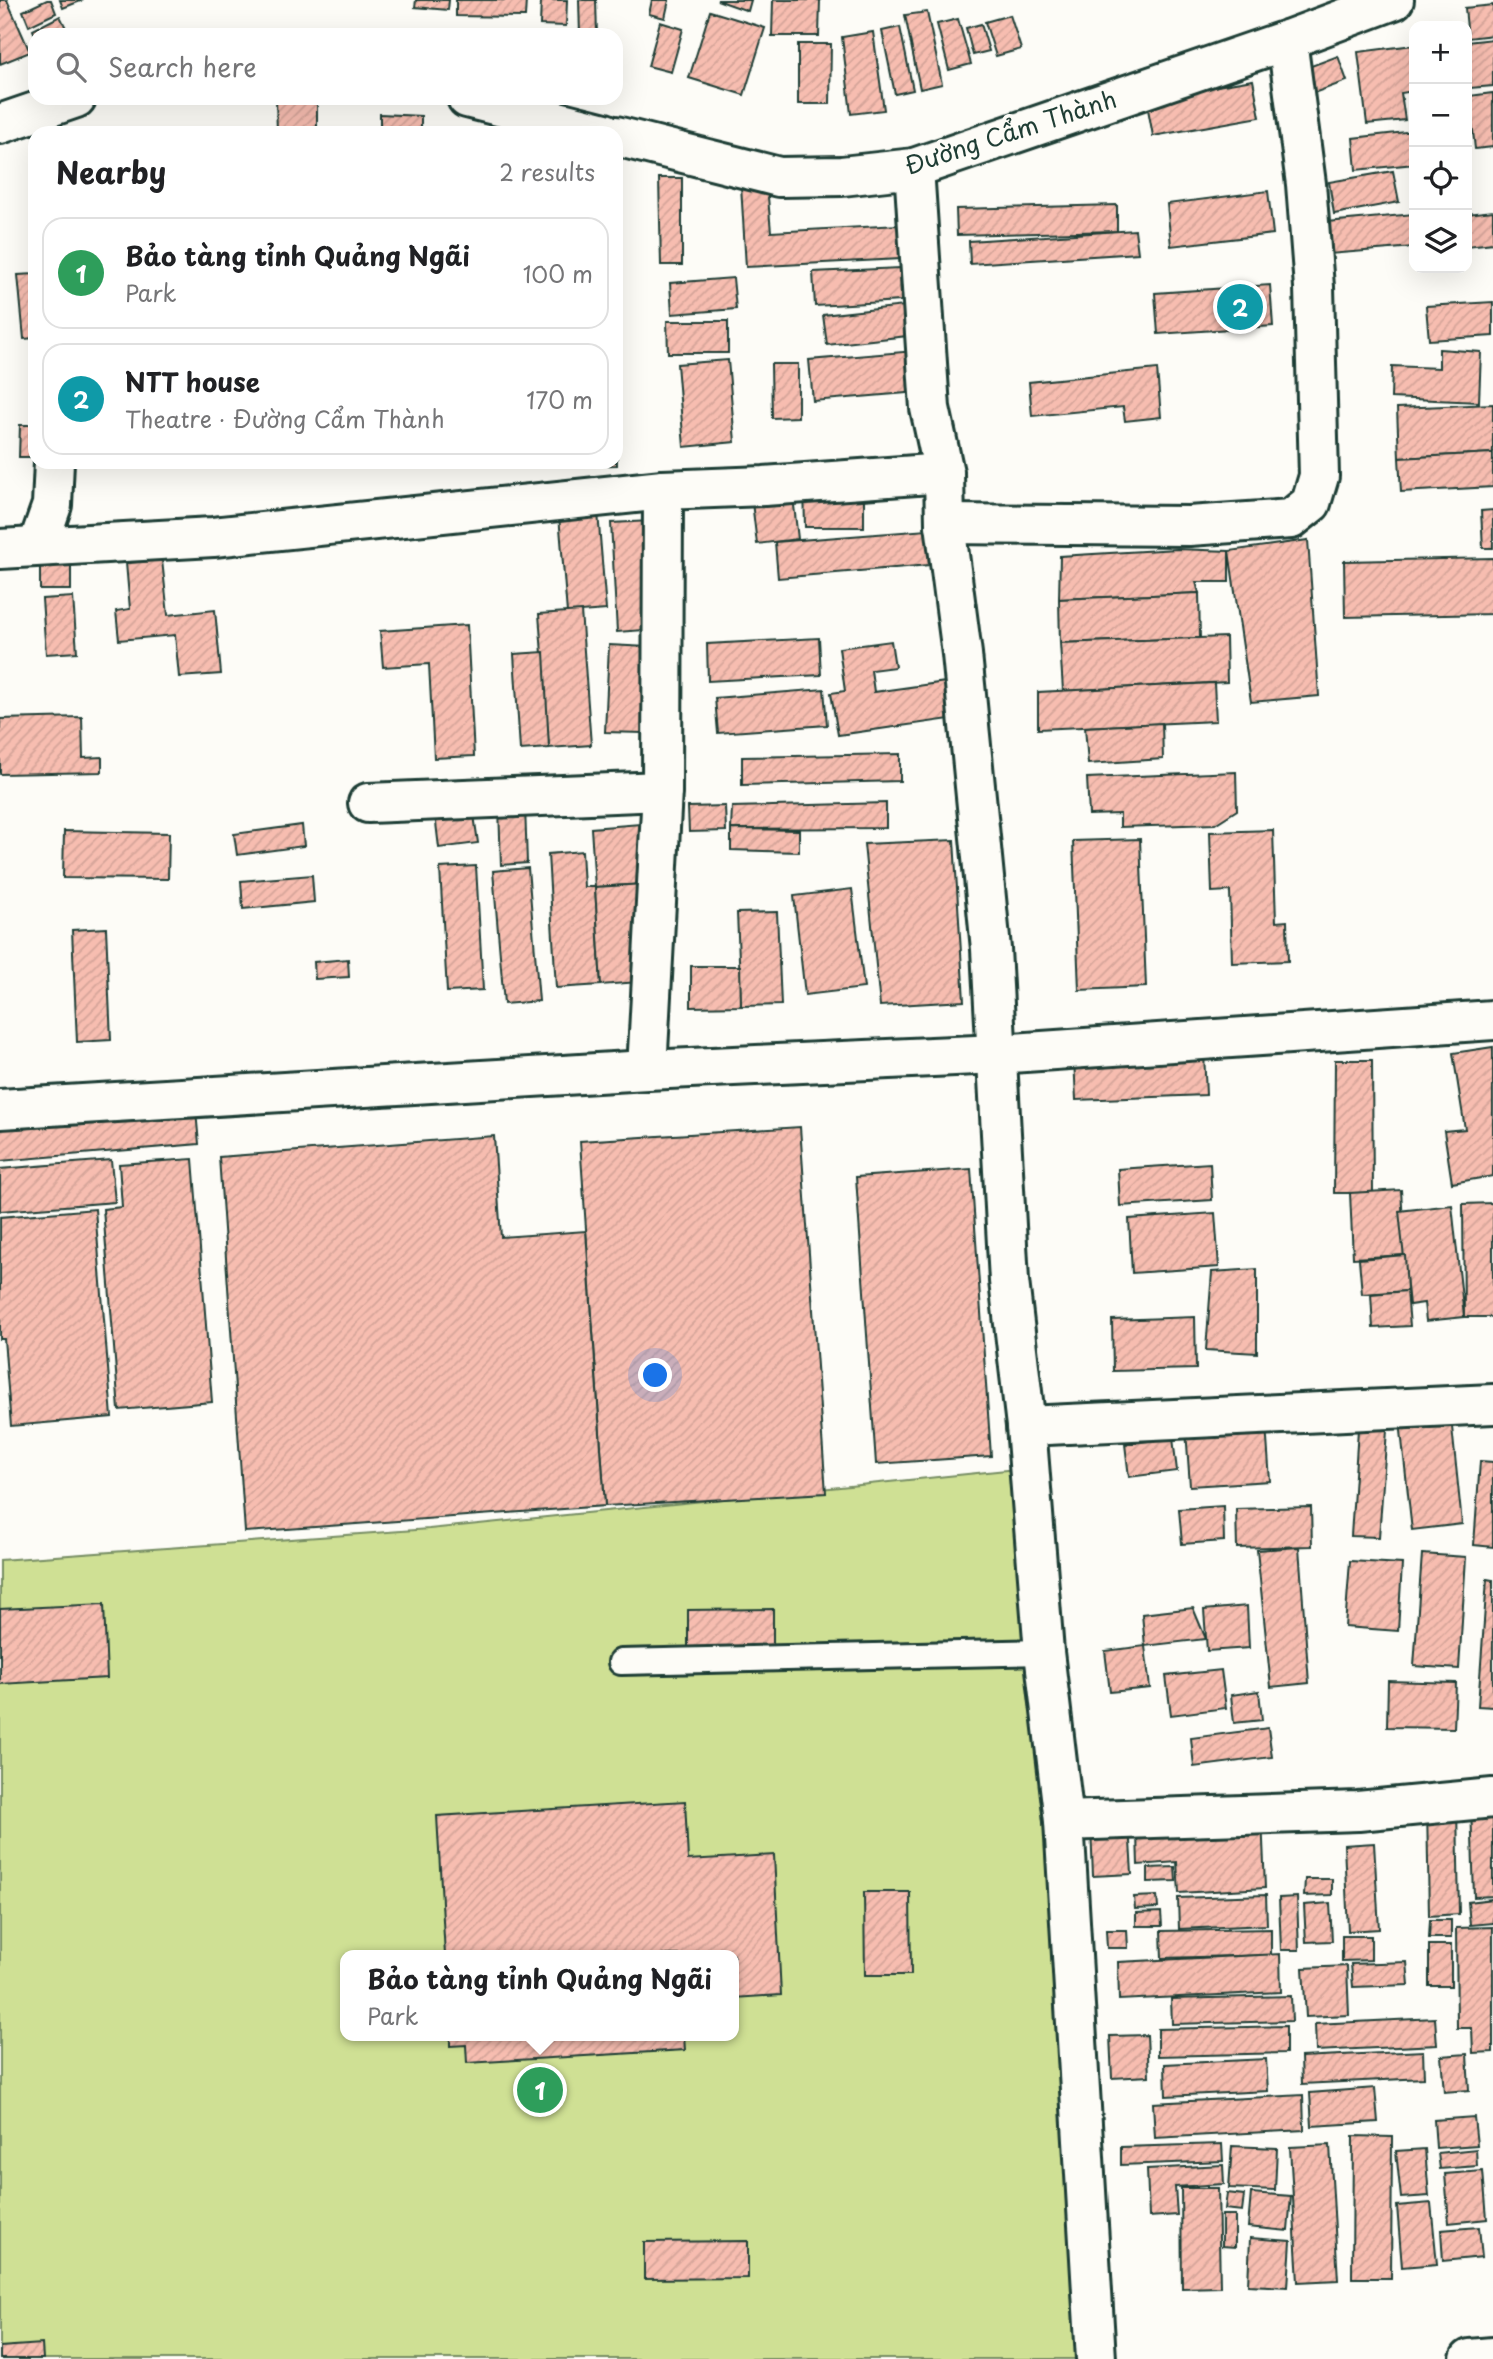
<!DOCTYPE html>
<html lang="en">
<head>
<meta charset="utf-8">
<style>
  body { margin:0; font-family:"Playpen Sans",sans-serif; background:#f2f2f2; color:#202124 }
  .controls { position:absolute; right:21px; top:21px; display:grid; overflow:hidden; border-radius:14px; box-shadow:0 7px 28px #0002 }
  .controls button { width:63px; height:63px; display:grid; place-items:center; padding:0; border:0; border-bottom:2px solid #e0e0e0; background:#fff; color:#202124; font:35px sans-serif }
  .you { position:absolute; left:656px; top:1376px; width:24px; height:24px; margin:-18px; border:5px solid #fff; border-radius:50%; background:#1a73e8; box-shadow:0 0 0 10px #1a73e833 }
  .badge { display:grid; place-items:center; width:46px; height:46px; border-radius:50%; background:#1f6fb2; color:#fff; font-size:23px; font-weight:700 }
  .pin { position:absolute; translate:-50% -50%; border:4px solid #fff; box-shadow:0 2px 7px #0006 }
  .popup { position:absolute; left:340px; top:1950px; width:399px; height:91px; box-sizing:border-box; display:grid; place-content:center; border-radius:14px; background:#fff; filter:drop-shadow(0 2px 5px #0005); font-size:23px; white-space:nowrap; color:#757577 }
  .popup b { font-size:26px; color:#202124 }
  .popup::after { content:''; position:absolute; left:50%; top:100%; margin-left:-14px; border:14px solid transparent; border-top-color:#fff }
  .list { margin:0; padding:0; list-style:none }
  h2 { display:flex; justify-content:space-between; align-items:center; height:91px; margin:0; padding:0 28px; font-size:30px }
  h2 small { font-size:23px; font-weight:400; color:#757577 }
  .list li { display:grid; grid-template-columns:46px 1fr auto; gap:21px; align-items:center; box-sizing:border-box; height:112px; margin:0 14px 14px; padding:0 14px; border:2px solid #e0e0e0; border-radius:21px }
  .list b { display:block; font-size:26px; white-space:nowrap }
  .list p { margin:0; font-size:23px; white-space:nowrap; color:#757577 }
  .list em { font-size:23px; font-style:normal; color:#757577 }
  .icon { flex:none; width:38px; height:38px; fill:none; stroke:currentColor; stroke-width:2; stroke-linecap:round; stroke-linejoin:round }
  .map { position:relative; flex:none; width:1493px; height:2359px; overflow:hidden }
  .search { position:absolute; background:#fff; box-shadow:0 7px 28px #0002; left:28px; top:28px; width:595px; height:77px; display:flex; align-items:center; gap:18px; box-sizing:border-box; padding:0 24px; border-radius:21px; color:#757577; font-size:26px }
  .panel { position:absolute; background:#fff; box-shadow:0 7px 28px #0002; left:28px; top:126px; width:595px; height:343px; border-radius:21px }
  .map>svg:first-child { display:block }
  .park { fill:#cfe094; stroke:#778e64; stroke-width:2; fill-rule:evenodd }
  .building { fill:url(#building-hatch); stroke:#1f3d34; stroke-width:2 }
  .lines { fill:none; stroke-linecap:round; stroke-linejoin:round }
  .service-casing { stroke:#1f3d34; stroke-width:30 }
  .minor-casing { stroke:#1f3d34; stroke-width:44 }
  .service { stroke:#fdfcf7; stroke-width:24 }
  .minor { stroke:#fdfcf7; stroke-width:38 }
  .labels { text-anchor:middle; stroke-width:7; stroke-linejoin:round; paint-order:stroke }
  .street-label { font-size:24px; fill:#1f3d34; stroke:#fdfcf7 }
</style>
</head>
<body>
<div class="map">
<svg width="1493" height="2359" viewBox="0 0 1493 2359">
  <defs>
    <pattern id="building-hatch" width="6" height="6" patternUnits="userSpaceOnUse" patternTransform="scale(1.75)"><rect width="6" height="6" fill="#f7bdb0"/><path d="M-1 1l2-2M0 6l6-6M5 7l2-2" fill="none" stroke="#d3a398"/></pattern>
  </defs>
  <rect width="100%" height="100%" fill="#fdfcf7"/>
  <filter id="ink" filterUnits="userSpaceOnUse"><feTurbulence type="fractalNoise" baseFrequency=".0143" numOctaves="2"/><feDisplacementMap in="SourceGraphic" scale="14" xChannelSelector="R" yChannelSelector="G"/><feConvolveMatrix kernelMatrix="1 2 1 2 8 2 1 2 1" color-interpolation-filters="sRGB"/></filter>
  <g filter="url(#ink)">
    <path class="park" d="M1026,1468L1096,2359H0V1560L429,1529ZM346,1955H734V2036H346Z"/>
    <g class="building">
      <polygon points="0,0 7,0 30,52 0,64"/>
      <polygon points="47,0 51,0 56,13 29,26 23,11"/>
      <polygon points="60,0 83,0 63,8"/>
      <polygon points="416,0 449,0 448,10 415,7"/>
      <polygon points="456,0 526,0 525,17 456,16"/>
      <polygon points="541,0 567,0 566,26 540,25"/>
      <polygon points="579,0 596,0 597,35 580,35"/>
      <polygon points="652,0 669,0 665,18 649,14"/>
      <polygon points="717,0 751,0 748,11"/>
      <polygon points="773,0 820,0 819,36 772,36"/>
      <polygon points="1493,5 1493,35 1468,38 1465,8"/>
      <polygon points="710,11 765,28 744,95 689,78"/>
      <polygon points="927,12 942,84 920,89 905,15"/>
      <polygon points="1010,15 1021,49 996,56 985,22"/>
      <polygon points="60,16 69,34 35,35 33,30"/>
      <polygon points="958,19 971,64 949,70 937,24"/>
      <polygon points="660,22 683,29 671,72 648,66"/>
      <polygon points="981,24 989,51 973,55 966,28"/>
      <polygon points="900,27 913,90 895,94 882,31"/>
      <polygon points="873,32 884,110 851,114 842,37"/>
      <polygon points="1493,39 1493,86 1470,88 1467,42"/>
      <polygon points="798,44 831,44 830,104 798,104"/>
      <polygon points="1414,45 1414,91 1401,93 1405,120 1367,124 1358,52"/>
      <polygon points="1338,56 1347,81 1311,94 1303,69"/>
      <polygon points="1253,80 1260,117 1153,136 1146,98"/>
      <polygon points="1493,93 1493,147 1475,149 1469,96"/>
      <polygon points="276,98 317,98 317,133 277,133"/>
      <polygon points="380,114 421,116 421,133 380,133"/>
      <polygon points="1414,131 1414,164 1356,170 1353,138"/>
      <polygon points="1393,171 1399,202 1334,214 1329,182"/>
      <polygon points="659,178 682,178 682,265 661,265"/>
      <polygon points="767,185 771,232 899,225 901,259 746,267 741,186"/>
      <polygon points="1268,191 1273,234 1171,246 1167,204"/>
      <polygon points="1117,205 1117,231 957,235 956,209"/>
      <polygon points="1493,211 1493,243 1467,246 1467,214"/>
      <polygon points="1414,214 1414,247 1329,254 1327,222"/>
      <polygon points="1135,230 1138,253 970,264 969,241"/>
      <polygon points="900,268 901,301 815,306 813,272"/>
      <polygon points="35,274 35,338 24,339 18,275"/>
      <polygon points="733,278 736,309 672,314 670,283"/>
      <polygon points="1270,285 1273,326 1158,334 1155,293"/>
      <polygon points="616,295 617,465 574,466 574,462 616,462"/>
      <polygon points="1493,302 1493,336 1429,340 1426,306"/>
      <polygon points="913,305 916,335 827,345 823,315"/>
      <polygon points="667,321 728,321 728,353 668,353"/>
      <polygon points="1439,349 1481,352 1479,402 1391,398 1392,366 1439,368"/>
      <polygon points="915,351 918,392 813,401 809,360"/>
      <polygon points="728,360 735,442 684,447 677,364"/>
      <polygon points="771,364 798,364 798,417 772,418"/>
      <polygon points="1157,369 1161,417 1125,421 1123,407 1032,416 1029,382"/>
      <polygon points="1493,404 1493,453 1399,458 1397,408"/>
      <polygon points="20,425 35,425 35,457 19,457"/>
      <polygon points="1493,453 1493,487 1401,492 1399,458"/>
      <polygon points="804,486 864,486 864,527 805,527"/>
      <polygon points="793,497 798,539 757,544 752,502"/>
      <polygon points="597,500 606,610 567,613 558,503"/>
      <polygon points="1493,510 1493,548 1483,548 1481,511"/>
      <polygon points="651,521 658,629 617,632 611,523"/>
      <polygon points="927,530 929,565 778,578 775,542"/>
      <polygon points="1308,540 1319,696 1251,702 1229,551"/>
      <rect x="40" y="548" width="31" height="42"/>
      <polygon points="1177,549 1229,551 1229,582 1196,582 1199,593 1059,599 1060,556"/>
      <polygon points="1493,558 1493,614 1345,617 1344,561"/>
      <polygon points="162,560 168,615 215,610 221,674 179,677 175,635 119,640 116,611 130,609 126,563"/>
      <polygon points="1199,593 1200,638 1060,643 1059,599"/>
      <polygon points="73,597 77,652 46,654 42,599"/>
      <polygon points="581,611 591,745 549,748 539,614"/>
      <polygon points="467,625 474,756 434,758 429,664 383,667 380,631"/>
      <polygon points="1226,637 1227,682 1063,691 1060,643"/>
      <polygon points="819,638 821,675 708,681 707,644"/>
      <polygon points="891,641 895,667 871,670 874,692 953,681 957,718 838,735 831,693 845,691 839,648"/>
      <polygon points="609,645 647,647 643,733 605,732"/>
      <polygon points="544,652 549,748 520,750 514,654"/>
      <polygon points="1214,683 1216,721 1038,729 1038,692"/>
      <polygon points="824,689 827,725 718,733 715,698"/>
      <polygon points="82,717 83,758 102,757 102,772 0,774 0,719"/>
      <polygon points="1162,723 1163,759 1088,764 1085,727"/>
      <polygon points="900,754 900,781 742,785 742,757"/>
      <polygon points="1236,772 1237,810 1215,824 1120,827 1120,814 1089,815 1087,778"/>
      <polygon points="472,801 478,843 439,848 434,806"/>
      <polygon points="886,803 886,828 731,829 732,807"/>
      <polygon points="525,806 527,863 501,865 499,808"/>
      <polygon points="725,806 726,831 689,832 688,807"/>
      <polygon points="640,824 645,884 595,887 591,828"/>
      <polygon points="302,825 304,846 237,855 234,834"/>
      <polygon points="731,829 799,830 799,852 731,850"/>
      <polygon points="1273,830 1276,922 1287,921 1288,961 1232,963 1230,891 1212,892 1210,832"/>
      <polygon points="64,831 169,833 168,879 63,878"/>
      <polygon points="1140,839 1146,987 1079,990 1073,841"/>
      <polygon points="954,840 964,1001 880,1006 864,844"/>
      <polygon points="582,851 584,887 595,887 601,985 556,988 548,854"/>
      <polygon points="476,866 483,990 447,992 440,868"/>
      <polygon points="528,868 539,1001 504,1004 493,871"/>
      <polygon points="312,875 314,902 243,909 241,881"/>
      <polygon points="645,884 651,981 601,985 595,887"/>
      <polygon points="852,889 864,988 805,995 794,896"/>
      <polygon points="777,912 781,1005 741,1006 737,913"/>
      <polygon points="106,928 111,1040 77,1042 72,930"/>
      <polygon points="348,959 349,977 315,979 314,962"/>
      <polygon points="691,966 740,966 741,1006 691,1007"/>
      <polygon points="1493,1047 1493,1176 1452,1183 1444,1131 1465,1129 1453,1053"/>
      <polygon points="1204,1053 1206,1095 1076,1100 1074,1058"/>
      <polygon points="1335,1060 1372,1060 1373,1193 1334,1193"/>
      <polygon points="196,1111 199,1144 0,1161 0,1127"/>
      <polygon points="800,1127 826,1493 605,1506 580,1141"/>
      <polygon points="494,1136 501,1237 586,1231 605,1506 245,1532 219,1157"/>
      <polygon points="193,1159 212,1402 119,1410 103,1209 122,1207 119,1164"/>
      <polygon points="111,1160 115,1202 0,1211 0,1169"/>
      <polygon points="1210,1163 1212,1200 1120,1206 1118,1169"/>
      <polygon points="971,1169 991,1456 876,1464 856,1177"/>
      <polygon points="1401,1190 1405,1255 1353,1258 1350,1193"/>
      <polygon points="1493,1203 1493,1317 1464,1317 1463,1204"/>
      <polygon points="1452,1205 1464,1317 1426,1321 1424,1303 1409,1305 1399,1211"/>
      <polygon points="95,1209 112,1417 11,1426 4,1339 0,1339 0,1217"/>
      <polygon points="1215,1213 1219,1267 1132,1273 1129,1219"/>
      <polygon points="1405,1255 1407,1291 1362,1294 1359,1259"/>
      <polygon points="1257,1269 1257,1353 1206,1350 1212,1272"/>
      <polygon points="1407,1291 1410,1326 1373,1328 1371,1294"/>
      <polygon points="1195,1317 1196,1369 1113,1371 1112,1320"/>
      <polygon points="1451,1417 1462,1524 1412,1530 1400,1422"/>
      <polygon points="1266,1425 1270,1481 1190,1486 1186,1430"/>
      <polygon points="1358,1429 1387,1430 1379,1537 1351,1536"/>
      <polygon points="1173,1438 1177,1471 1129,1477 1125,1444"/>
      <polygon points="1480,1461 1493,1462 1493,1547 1474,1545"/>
      <polygon points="1223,1506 1224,1541 1182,1544 1179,1509"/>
      <polygon points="1311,1507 1312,1546 1237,1548 1236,1509"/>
      <polygon points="1299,1547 1309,1683 1271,1687 1257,1550"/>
      <polygon points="1422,1554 1466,1557 1459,1669 1414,1666"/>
      <polygon points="1350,1561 1402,1564 1398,1631 1345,1627"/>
      <polygon points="1487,1579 1493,1580 1493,1707 1478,1706"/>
      <polygon points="104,1604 107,1678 0,1684 0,1609"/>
      <polygon points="1247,1606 1249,1648 1207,1651 1204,1610"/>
      <polygon points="1193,1608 1206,1639 1145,1646 1142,1614"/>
      <polygon points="773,1609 773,1647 688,1648 688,1610"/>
      <polygon points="1145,1646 1150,1688 1110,1692 1105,1651"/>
      <polygon points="1221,1670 1226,1708 1171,1715 1166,1676"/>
      <polygon points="1388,1681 1456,1683 1454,1728 1387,1727"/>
      <polygon points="1259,1691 1262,1720 1234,1723 1231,1695"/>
      <polygon points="1268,1728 1272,1757 1194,1767 1191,1738"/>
      <polygon points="685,1801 688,1860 774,1855 781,1995 734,1998 734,1955 445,1955 437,1816"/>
      <polygon points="1493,1804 1493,1896 1474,1897 1471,1805"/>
      <polygon points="1427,1807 1457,1807 1459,1914 1429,1916"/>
      <polygon points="1262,1817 1265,1888 1179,1893 1177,1862 1138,1865 1137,1834"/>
      <polygon points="1129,1825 1132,1874 1093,1876 1091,1827"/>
      <polygon points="1374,1843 1379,1929 1348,1931 1344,1845"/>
      <polygon points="1175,1867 1176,1881 1148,1882 1148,1868"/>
      <polygon points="1305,1879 1332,1879 1332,1895 1304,1896"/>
      <polygon points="864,1892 910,1892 911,1975 865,1975"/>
      <polygon points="1266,1895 1267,1925 1179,1929 1178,1898"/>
      <polygon points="1157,1896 1158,1908 1135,1909 1134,1897"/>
      <polygon points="1297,1897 1299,1950 1281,1950 1279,1898"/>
      <polygon points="1493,1899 1493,1923 1470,1925 1468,1902"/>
      <polygon points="1330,1903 1332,1941 1306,1942 1304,1905"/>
      <polygon points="1161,1912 1162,1926 1136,1926 1136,1913"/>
      <polygon points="1430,1920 1451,1920 1451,1938 1429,1938"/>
      <polygon points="1493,1927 1493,2052 1473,2053 1472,2028 1457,2028 1456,1928"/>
      <polygon points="1271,1929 1271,1955 1162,1958 1161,1931"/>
      <polygon points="1106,1930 1127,1930 1128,1948 1107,1948"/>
      <polygon points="1342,1936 1371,1936 1371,1960 1342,1961"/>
      <rect x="1429" y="1945" width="22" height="41"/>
      <polygon points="1280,1954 1281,1992 1119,2000 1118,1962"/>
      <polygon points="1407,1962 1409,1985 1353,1987 1351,1964"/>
      <polygon points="1347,1966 1349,2015 1306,2017 1303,1968"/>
      <polygon points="1291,1996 1292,2021 1172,2024 1171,1999"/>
      <polygon points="1435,2018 1437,2045 1316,2051 1315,2024"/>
      <polygon points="1286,2026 1286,2053 1158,2056 1158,2029"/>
      <polygon points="1147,2035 1149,2076 1112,2078 1110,2036"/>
      <polygon points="450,2036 684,2036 685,2050 467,2063 466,2045 450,2046"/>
      <polygon points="1423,2051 1424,2078 1302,2084 1301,2057"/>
      <polygon points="1467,2054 1469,2090 1444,2092 1441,2056"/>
      <polygon points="1266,2059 1268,2091 1166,2096 1165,2064"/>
      <polygon points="1375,2088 1378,2122 1312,2126 1310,2093"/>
      <polygon points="1303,2095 1304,2130 1155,2138 1153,2103"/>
      <polygon points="1474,2117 1477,2145 1436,2148 1434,2120"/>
      <polygon points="1353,2136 1392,2137 1391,2278 1352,2278"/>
      <polygon points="1222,2144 1223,2161 1121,2165 1121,2147"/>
      <polygon points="1330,2145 1338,2280 1298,2282 1290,2147"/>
      <polygon points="1232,2146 1277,2148 1275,2190 1229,2188"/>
      <polygon points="1425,2149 1429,2196 1401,2198 1396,2151"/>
      <polygon points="1476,2149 1477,2166 1440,2169 1438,2153"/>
      <polygon points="1223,2165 1224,2184 1175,2187 1177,2215 1149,2217 1147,2169"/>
      <polygon points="1483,2171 1487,2219 1449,2223 1445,2174"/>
      <polygon points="1181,2188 1218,2188 1220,2287 1182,2288"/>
      <polygon points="1227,2193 1244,2195 1242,2211 1225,2209"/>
      <polygon points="1251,2193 1291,2196 1288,2231 1248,2227"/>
      <polygon points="1431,2203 1437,2264 1402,2267 1397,2206"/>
      <polygon points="1222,2215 1235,2215 1235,2247 1222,2246"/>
      <polygon points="1479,2227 1482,2257 1443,2261 1441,2230"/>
      <polygon points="1250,2238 1291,2241 1288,2287 1248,2285"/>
      <polygon points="748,2241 748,2278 644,2279 644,2242"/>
      <polygon points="42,2344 43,2359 0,2359 0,2347"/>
    </g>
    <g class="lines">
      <g class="service-casing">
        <polyline id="service" points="621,1662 1044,1652"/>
      </g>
      <g class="minor-casing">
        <g id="minor">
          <polyline points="467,98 605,133"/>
          <polyline points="0,124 76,98"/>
          <polyline points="616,136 779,177 842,176 914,168 1287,40 1394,0"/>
          <polyline points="914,168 930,408 944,473 945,524 962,654 991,949 1009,1281 1026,1426 1044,1652 1064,1821 1096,2359"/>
          <polyline points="945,524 1189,526 1291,519 1311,503 1319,476 1314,287 1306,184 1287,40"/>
          <polyline points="38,545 52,505 54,462"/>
          <polyline points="0,549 213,537 663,490 764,486 944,473"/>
          <polyline points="368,803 662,791"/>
          <polyline points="647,1070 662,791 663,490"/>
          <polyline points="0,1109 647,1070 998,1054 1493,1020"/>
          <polyline points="1026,1426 1493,1404"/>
          <polyline points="1064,1821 1358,1811 1493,1798"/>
          <polyline points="1470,2359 1493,2357"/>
        </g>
      </g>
      <use href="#service" class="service"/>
      <use href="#minor" class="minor"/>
    </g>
  </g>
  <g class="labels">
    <g class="street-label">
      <text transform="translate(1011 133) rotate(-18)" y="8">Đường Cẩm Thành</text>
    </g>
  </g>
</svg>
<div class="controls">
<button>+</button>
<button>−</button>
<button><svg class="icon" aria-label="locate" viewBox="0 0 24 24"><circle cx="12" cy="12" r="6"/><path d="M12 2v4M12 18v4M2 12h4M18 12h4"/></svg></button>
<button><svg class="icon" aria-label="layers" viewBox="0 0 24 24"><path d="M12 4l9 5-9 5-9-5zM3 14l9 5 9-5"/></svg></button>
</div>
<div class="you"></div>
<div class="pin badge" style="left:540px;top:2090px;background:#2e9e5b">1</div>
<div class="popup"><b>Bảo tàng tỉnh Quảng Ngãi</b>Park</div>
<div class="pin badge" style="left:1240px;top:307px;background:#0f9aa8">2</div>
<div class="search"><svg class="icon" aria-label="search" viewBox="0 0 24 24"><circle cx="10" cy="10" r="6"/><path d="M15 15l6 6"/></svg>Search here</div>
<section class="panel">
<h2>Nearby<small>2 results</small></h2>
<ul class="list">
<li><span class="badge" style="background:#2e9e5b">1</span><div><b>Bảo tàng tỉnh Quảng Ngãi</b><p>Park</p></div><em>100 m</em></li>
<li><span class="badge" style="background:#0f9aa8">2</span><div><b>NTT house</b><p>Theatre · Đường Cẩm Thành</p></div><em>170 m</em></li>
</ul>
</section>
</div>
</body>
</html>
